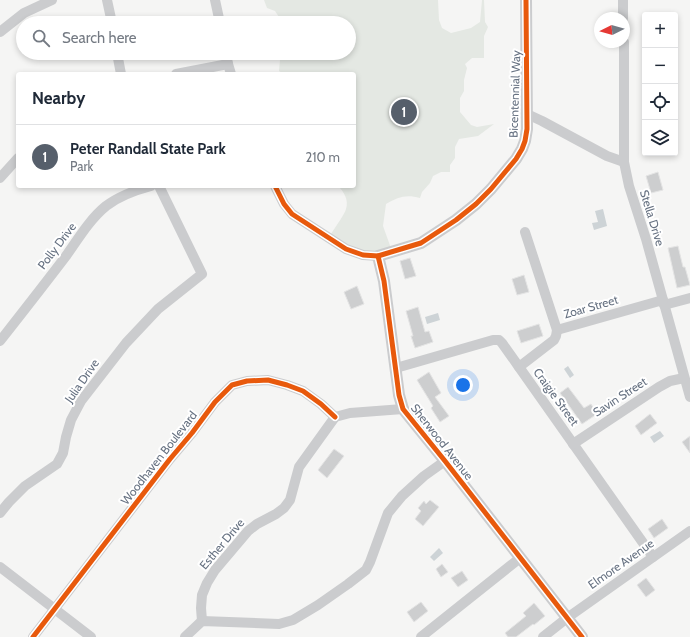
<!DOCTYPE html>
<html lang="en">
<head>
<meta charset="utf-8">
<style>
  body { margin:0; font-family:Cabin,sans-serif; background:#f6f6f7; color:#1f2937 }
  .controls { position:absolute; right:12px; top:12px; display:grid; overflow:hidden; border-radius:4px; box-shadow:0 2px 6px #0003 }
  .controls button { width:36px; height:36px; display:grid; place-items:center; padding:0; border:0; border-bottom:1px solid #e0e1e3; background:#fff; color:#1f2937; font:20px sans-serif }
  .compass { position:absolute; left:594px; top:12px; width:36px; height:36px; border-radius:50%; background:#fff; box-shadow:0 2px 6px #0003; rotate:265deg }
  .you { position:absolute; left:463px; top:385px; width:14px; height:14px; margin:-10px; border:3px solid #fff; border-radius:50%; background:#1a73e8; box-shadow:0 0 0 6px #1a73e833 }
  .badge { display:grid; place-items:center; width:26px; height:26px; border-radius:50%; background:#565f6b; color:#fff; font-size:13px; font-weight:700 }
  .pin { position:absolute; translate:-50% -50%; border:2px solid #fff; box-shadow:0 1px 4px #0006 }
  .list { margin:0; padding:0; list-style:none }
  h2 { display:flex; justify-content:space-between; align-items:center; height:52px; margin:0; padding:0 16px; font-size:17px }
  h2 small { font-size:13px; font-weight:400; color:#747a83 }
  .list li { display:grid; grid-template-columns:26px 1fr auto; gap:12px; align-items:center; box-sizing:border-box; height:64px; padding:0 16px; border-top:1px solid #e0e1e3 }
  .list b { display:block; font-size:15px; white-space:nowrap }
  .list p { margin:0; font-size:13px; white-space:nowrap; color:#747a83 }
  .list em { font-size:13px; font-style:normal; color:#747a83 }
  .icon { flex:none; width:22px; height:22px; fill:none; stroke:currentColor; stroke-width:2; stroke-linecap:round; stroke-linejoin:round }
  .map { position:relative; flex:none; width:690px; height:637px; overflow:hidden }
  .search { position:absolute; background:#fff; box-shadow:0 2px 6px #0003; left:16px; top:16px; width:340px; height:44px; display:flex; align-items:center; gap:10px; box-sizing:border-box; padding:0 14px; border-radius:22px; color:#747a83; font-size:15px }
  .panel { position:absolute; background:#fff; box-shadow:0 2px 6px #0003; left:16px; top:72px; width:340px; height:116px; border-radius:4px }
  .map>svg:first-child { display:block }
  .green { fill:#e4e8e3 }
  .water { fill:#cdd3d6 }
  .building { fill:#cdcecf; stroke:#e4e4e4 }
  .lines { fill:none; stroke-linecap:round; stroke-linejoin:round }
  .minor { stroke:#cbccce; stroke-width:10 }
  .tertiary { stroke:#cbccce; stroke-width:12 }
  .cycleway-casing { stroke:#fff; stroke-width:8 }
  .cycleway { stroke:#e8590c; stroke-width:5 }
  .labels { text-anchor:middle; stroke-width:4; stroke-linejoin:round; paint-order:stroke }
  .street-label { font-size:12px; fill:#677282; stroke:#fff }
</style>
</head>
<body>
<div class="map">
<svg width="690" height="637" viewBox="0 0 690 637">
  <rect width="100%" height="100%" fill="#f5f5f4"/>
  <path class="green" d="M264,0H438L439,20L442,28L451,33L471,28L480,22L482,0H484L485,22L488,27L484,36V58H472L465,64L467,68L464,80V91L460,98V112L471,125L477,127L494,124L478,136L459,139L455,147V158L450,165V172H441L433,176L430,183L422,192L420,198C406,194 398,197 386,204L383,226L392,251L367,255L345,244L331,234C334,229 345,214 346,209C349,200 344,192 338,186H354V74H284L279,71L280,60L284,53H349V23H278L279,17L275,11L267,8Z"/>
  <g class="water">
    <polygon points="603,209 607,226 594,230 592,223 598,222 595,211"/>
    <polygon points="438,313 440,320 427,324 425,317"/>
    <polygon points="568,366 574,375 570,378 564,369"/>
    <polygon points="660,431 664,436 654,443 650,437"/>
    <polygon points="439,548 443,553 434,561 430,557"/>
  </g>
  <g class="building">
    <polygon points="658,172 663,190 651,193 646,176"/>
    <polygon points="678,246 683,267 685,267 690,285 677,288 668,248"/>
    <polygon points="410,258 416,276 405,279 400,261"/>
    <polygon points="524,275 529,292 517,295 512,279"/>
    <polygon points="357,286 364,304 351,309 344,292"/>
    <polygon points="418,307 425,332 429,331 433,342 415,348 411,336 413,336 406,311"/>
    <polygon points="539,324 543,336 521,343 517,331"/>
    <polygon points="429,372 441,393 435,397 449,416 440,422 431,408 433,406 417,380"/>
    <polygon points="568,387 584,408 591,404 597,414 582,424 560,393"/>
    <polygon points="650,414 657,423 641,435 635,426"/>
    <polygon points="690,436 690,453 682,442"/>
    <polygon points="334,449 344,456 327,478 318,470"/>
    <polygon points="430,500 439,507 423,526 415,519 421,511 418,508 424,501 426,504"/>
    <polygon points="662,519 668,528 654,538 648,529"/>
    <polygon points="442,564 448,572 441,577 436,569"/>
    <polygon points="462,571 468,580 458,587 451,578"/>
    <polygon points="646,578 655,590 646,597 637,585"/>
    <polygon points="421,602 428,611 414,622 407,612"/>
    <polygon points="534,603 545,616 534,625 533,624 516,637 508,637 505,633 526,616 523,613"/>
  </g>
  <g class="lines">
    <g class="minor">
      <polyline points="107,0 112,23"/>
      <polyline points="215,0 220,23"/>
      <polyline points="623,0 623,18"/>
      <polyline points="0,32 24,13 52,0"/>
      <polyline points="624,42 624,162 629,186 646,239 690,397"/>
      <polyline points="117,53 121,74"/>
      <polyline points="226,53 228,64 231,74"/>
      <polyline points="176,74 228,64"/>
      <polyline points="527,114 542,121 607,156 624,162"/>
      <polyline points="0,178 18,158"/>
      <polyline points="275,186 284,204 292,214 346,249 363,255 378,256"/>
      <polyline points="664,305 690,298"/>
      <polyline points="557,330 663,300"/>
      <path d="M0,341C22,313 44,285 66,256C78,239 90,219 106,206C119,196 136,190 151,186"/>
      <polyline points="519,367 554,340 556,336 557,330 525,232"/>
      <polyline points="396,368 493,340 499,340 502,343 519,367 653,557"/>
      <polyline points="335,417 350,413 403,409"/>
      <polyline points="573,444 659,387 670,381 684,378"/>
      <polyline points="0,513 9,502 25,486 57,464 63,453 66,437 71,420 81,401 126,343 158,309 202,274 159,186"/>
      <polyline points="0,567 91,637"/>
      <polyline points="202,621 201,608 202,595 207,583 215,570 248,531 257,524 276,514 284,508 290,500 299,467 335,417"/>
      <polyline points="33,637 170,459 192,433 215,402 232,385 247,381 268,380 287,385 303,391 321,404 335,417"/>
      <polyline points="185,637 202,621 279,624 293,620 318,605 348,584 366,570 370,562 388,513 402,496 424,476 445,461"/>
      <polyline points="421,637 520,558"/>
      <polyline points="543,637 567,618 690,531"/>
    </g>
    <polyline class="tertiary" points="526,0 527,129 525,141 522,149 516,159 491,189 476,204 456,220 421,243 378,256 384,281 399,395 403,409 445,461 582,637"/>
    <g class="cycleway-casing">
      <g id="cycleway">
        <polyline points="275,186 284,204 292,214 346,249 363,255 378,256 421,243 456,220 476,204 491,189 516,159 522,149 525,141 527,129 526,0"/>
        <polyline points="378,256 384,281 399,395 403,409 445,461 582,637"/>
        <polyline points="33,637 170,459 192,433 215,402 232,385 247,381 268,380 287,385 303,391 321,404 335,417"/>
      </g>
    </g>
    <use href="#cycleway" class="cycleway"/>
  </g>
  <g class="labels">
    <g class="street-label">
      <text transform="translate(515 94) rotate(-88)" y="4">Bicentennial Way</text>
      <text transform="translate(652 218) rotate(73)" y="4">Stella Drive</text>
      <text transform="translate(57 246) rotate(-53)" y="4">Polly Drive</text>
      <text transform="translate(591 307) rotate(-16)" y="4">Zoar Street</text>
      <text transform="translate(82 381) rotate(-55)" y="4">Julia Drive</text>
      <text transform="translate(556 397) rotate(54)" y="4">Craigie Street</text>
      <text transform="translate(620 397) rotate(-33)" y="4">Savin Street</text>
      <text transform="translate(442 442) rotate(52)" y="4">Sherwood Avenue</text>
      <text transform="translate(159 458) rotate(-52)" y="4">Woodhaven Boulevard</text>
      <text transform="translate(222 544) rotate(-50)" y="4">Esther Drive</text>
      <text transform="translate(621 564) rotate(-35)" y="4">Elmore Avenue</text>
    </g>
  </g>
</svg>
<div class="controls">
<button>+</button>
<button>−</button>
<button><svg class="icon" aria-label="locate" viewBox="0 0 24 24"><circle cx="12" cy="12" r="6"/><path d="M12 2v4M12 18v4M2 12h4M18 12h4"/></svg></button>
<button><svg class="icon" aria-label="layers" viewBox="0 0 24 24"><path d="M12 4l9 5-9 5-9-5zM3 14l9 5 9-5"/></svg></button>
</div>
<svg class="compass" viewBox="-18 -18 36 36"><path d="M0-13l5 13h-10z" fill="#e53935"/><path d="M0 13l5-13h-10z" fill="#747a83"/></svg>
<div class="you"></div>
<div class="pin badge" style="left:404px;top:112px">1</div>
<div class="search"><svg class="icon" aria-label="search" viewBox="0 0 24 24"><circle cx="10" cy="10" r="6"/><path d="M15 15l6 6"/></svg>Search here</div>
<section class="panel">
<h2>Nearby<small></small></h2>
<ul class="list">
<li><span class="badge">1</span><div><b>Peter Randall State Park</b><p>Park</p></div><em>210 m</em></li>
</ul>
</section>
</div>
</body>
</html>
